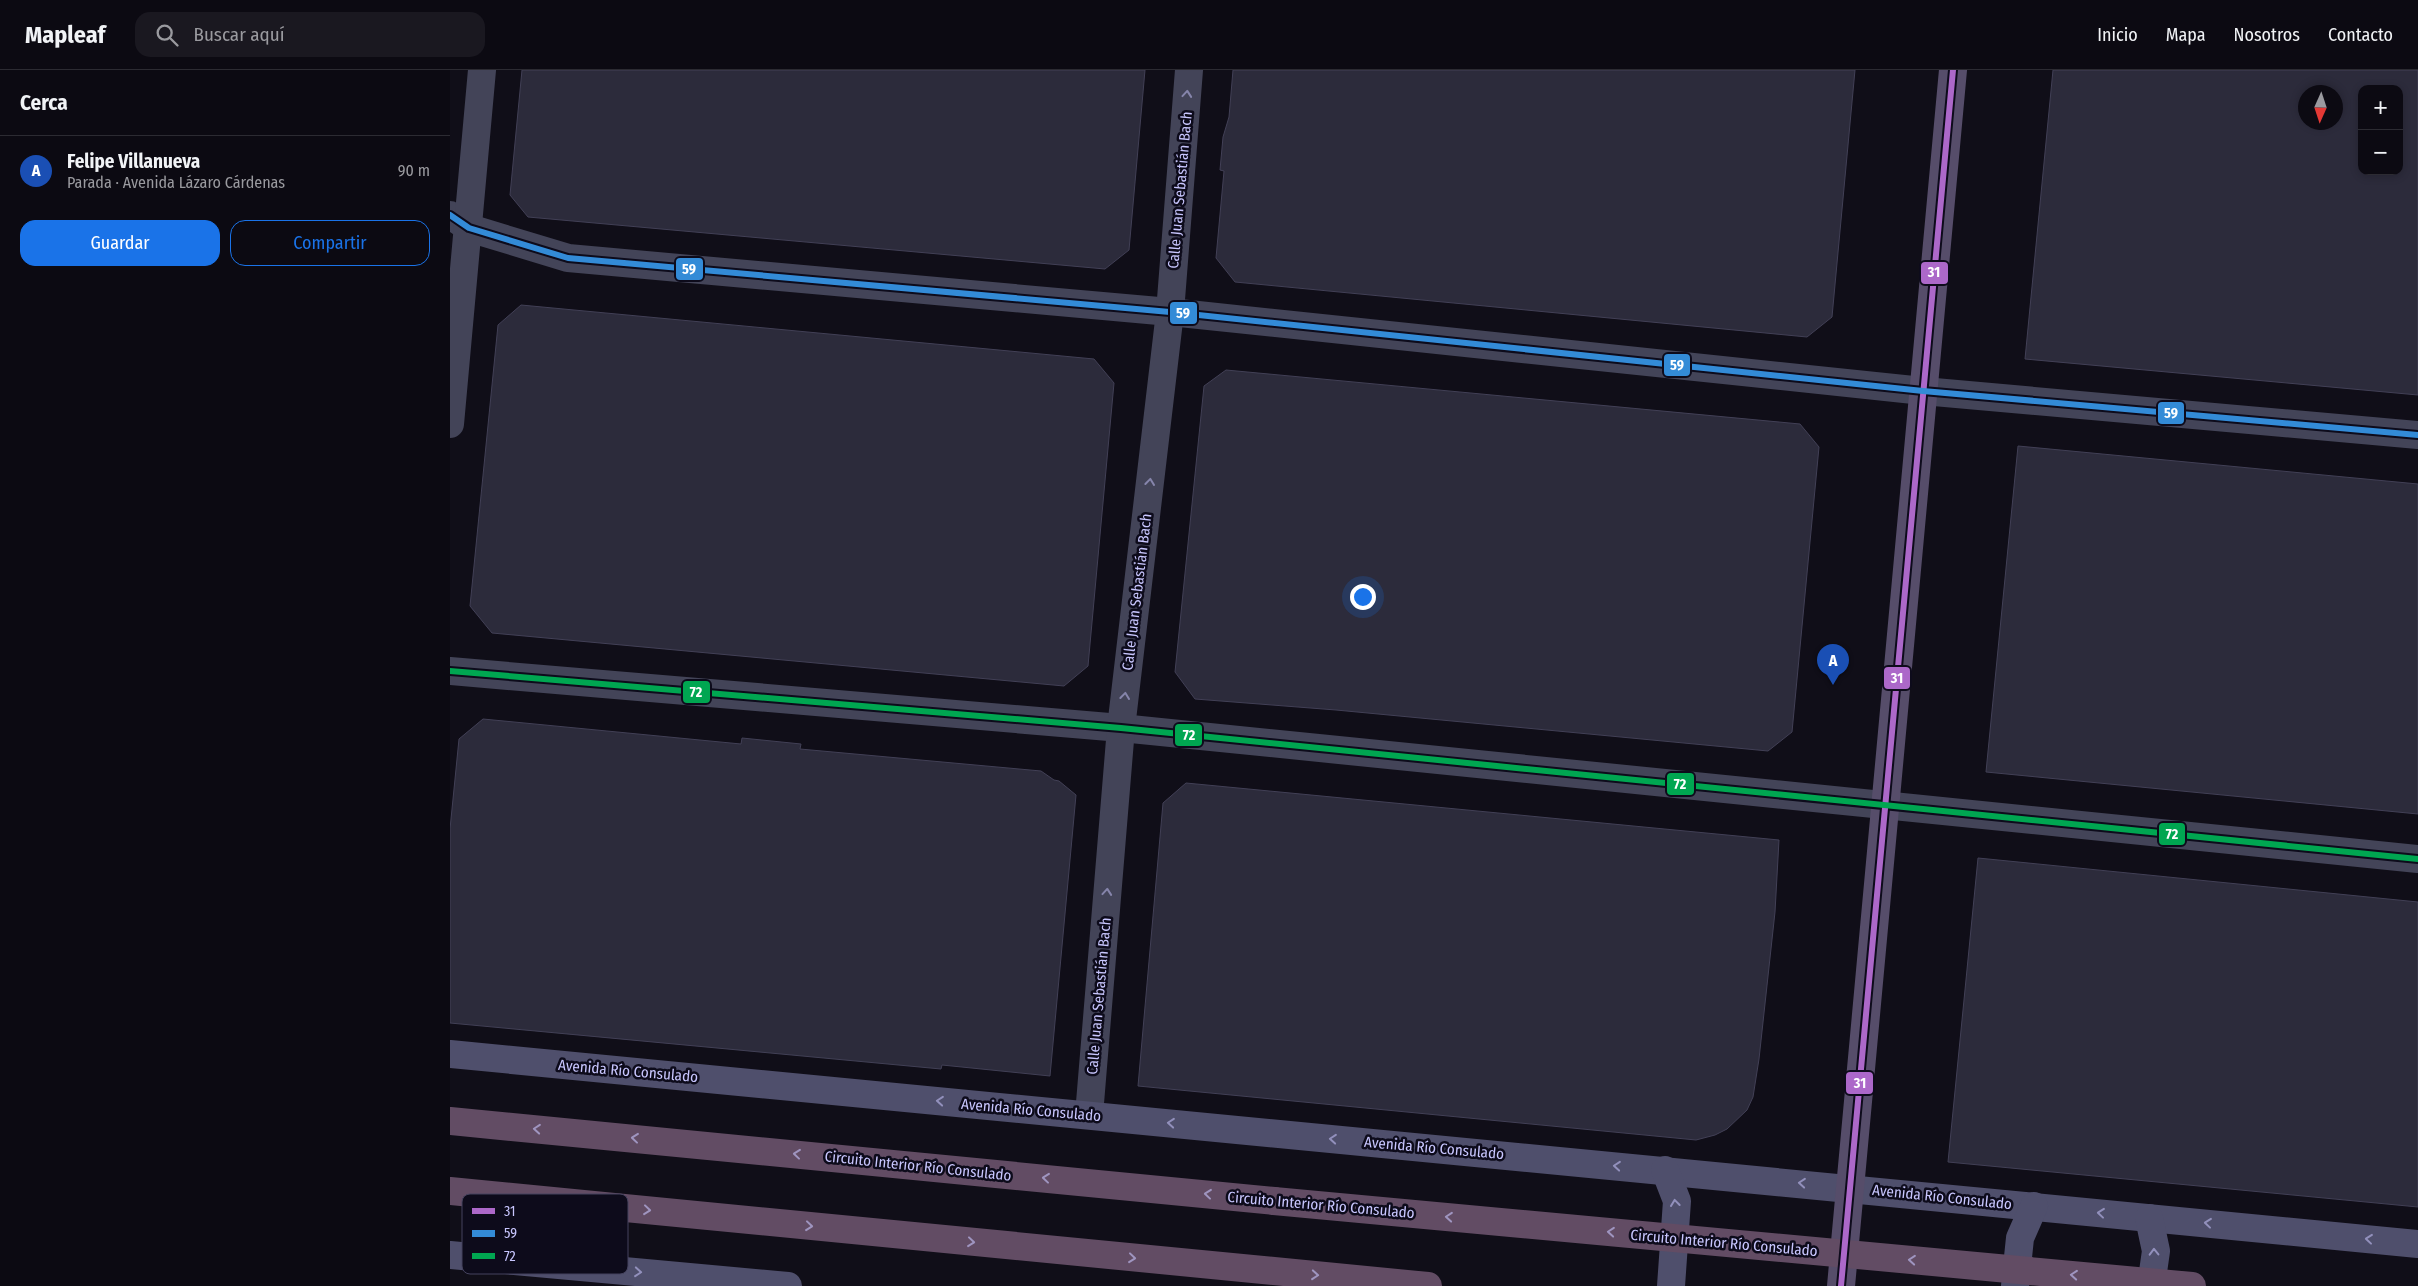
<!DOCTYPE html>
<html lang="es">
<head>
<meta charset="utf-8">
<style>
  body { margin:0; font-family:"Fira Sans Condensed",sans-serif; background:#1a1820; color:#f1f3f6 }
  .controls { position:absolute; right:15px; top:15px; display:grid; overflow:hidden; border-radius:10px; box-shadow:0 2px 8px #0003 }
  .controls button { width:45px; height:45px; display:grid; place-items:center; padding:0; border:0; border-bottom:1px solid #2c2b32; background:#0c0a12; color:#f1f3f6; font:25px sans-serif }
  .compass { position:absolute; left:1848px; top:15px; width:45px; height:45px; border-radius:50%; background:#0c0a12; box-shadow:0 2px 8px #0003; rotate:183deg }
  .you { position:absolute; left:912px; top:526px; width:18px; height:18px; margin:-12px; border:4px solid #fff; border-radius:50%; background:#1a73e8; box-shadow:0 0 0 8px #1a73e833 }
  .badge { display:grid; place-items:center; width:32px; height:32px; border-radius:50%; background:#1a73e8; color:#fff; font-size:16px; font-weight:700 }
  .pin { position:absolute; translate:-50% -41px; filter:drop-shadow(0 1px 2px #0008) }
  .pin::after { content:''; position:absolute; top:26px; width:18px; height:15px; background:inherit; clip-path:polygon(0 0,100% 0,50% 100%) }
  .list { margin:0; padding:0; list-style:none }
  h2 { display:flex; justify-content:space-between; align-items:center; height:65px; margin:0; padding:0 20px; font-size:21px }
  h2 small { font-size:16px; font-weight:400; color:#9a9a9f }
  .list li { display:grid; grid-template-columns:32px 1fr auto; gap:15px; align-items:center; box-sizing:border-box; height:70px; padding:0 20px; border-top:1px solid #2c2b32 }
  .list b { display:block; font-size:19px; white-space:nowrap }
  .list p { margin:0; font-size:16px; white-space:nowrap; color:#9a9a9f }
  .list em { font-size:16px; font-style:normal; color:#9a9a9f }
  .actions { display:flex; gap:10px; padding:15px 20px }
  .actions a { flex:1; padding:11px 0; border:1px solid #1a73e8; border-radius:15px; text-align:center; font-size:18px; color:#1a73e8 }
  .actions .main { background:#1a73e8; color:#fff }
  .icon { flex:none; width:28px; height:28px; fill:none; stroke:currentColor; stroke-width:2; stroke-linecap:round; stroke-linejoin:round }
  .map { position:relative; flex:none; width:1968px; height:1216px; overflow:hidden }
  header { display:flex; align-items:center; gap:30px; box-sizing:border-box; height:70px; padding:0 25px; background:#0c0a12; border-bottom:1px solid #2c2b32 }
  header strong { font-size:24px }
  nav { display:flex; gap:28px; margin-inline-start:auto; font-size:18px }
  .search { width:350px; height:45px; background:#1a1820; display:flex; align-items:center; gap:12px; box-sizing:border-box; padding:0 18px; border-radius:15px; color:#9a9a9f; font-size:19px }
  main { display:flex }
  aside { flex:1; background:#0c0a12 }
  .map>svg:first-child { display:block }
  .building { fill:#2c2b3b; stroke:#424056; fill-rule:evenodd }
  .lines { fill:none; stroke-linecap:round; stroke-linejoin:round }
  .minor { stroke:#434458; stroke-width:28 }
  .secondary { stroke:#4f4f6c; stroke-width:28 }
  .primary { stroke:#564d6a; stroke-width:28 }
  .motorway { stroke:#624c64; stroke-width:28 }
  .motorway-bridge { stroke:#624c64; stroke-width:28 }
  .bus-1-casing { stroke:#0d0b1b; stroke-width:10 }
  .bus-2-casing { stroke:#0d0b1b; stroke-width:10 }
  .bus-3-casing { stroke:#0d0b1b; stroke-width:10 }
  .bus-1 { stroke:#ac68c9; stroke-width:6 }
  .bus-2 { stroke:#338bd7; stroke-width:6 }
  .bus-3 { stroke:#00a651; stroke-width:6 }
  .oneway { stroke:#8685ab }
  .oneway2 { stroke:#9290bc }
  .oneway3 { stroke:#9f95c0 }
  .labels { text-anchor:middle; stroke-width:5; stroke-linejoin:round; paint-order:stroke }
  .street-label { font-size:15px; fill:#c8c6fe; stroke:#0d0b1b }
  .key { fill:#0d0b1b; stroke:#45435f; stroke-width:1 }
  .key-label { font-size:14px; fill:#c8c6fe }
  .line-badge { stroke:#0d0b1b; stroke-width:2 }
  .badge-label { font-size:14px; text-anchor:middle; font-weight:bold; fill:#fff }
</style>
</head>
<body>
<header>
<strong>Mapleaf</strong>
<div class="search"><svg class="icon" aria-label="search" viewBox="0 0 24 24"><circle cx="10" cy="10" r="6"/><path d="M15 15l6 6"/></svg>Buscar aquí</div>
<nav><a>Inicio</a><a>Mapa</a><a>Nosotros</a><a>Contacto</a></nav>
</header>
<main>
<aside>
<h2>Cerca<small></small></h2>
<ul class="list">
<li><span class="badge" style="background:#1a4fb4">A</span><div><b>Felipe Villanueva</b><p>Parada · Avenida Lázaro Cárdenas</p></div><em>90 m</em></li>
</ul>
<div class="actions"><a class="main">Guardar</a><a>Compartir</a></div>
</aside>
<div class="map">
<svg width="1968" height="1216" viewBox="0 0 1968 1216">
  <rect width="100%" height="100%" fill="#100e18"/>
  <g class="building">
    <polygon points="72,0 695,0 679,180 655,199 78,147 60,125"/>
    <polygon points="783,0 1405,0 1382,247 1357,267 785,212 766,188 774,101 770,100 773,67 779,47"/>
    <path d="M1603,0H1968V325L1575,289ZM1912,19H1949V101H1912ZM1856,22H1886V52H1856Z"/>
    <polygon points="71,235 644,289 664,313 638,596 614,616 42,563 20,536 48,255"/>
    <polygon points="776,300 1350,354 1369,377 1342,662 1318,681 886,640 745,629 725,602 754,316"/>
    <polygon points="1568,376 1968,414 1968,744 1536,702"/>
    <polygon points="33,649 291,674 292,668 351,674 350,679 591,701 604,710 609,711 626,725 600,1006 492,995 491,999 0,953 0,759 9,669"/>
    <polygon points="736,713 1329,770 1325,842 1309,989 1303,1027 1297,1040 1277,1059 1265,1065 1246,1070 688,1016 713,733"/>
    <polygon points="1528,788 1968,832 1968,1137 1498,1092"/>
  </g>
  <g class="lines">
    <g class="minor">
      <polyline points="0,145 19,158 118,188 720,242 1473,321 1968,365"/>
      <polyline points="0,354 32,0"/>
      <polyline points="0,601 671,658 1968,789"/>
      <polyline points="639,1045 671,658 720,242 739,0"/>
    </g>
    <g class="secondary">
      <polyline points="0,984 1968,1174"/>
      <polyline points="1215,1100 1227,1131 1221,1216"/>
      <polyline points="1699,1148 1706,1181 1701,1216"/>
      <polyline points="0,1185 338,1216"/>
      <polyline points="1565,1216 1570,1168 1584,1136"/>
    </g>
    <polyline class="primary" points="1391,1216 1503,0"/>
    <g class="motorway">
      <polyline points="0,1051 824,1131"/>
      <polyline points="0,1121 978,1216"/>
    </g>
    <polyline class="motorway-bridge" points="824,1131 1742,1216"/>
    <g class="bus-1-casing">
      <polyline id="bus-1" points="1391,1216 1503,0"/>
    </g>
    <g class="bus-2-casing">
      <polyline id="bus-2" points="0,145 19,158 118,188 720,242 1473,321 1968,365"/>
    </g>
    <g class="bus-3-casing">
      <polyline id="bus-3" points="0,601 671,658 1968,789"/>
    </g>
    <use href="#bus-1" class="bus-1"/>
    <use href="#bus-2" class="bus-2"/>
    <use href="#bus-3" class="bus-3"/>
  </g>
  <defs><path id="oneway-chevron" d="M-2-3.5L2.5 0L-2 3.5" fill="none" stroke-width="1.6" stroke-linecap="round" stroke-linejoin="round" transform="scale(1.25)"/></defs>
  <g class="oneway">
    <use href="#oneway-chevron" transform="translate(737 24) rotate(-85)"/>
    <use href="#oneway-chevron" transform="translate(700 412) rotate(-83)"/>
    <use href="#oneway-chevron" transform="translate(675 626) rotate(-83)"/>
    <use href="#oneway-chevron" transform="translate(657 822) rotate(-85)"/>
  </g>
  <g class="oneway2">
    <use href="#oneway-chevron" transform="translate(490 1031) rotate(-175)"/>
    <use href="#oneway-chevron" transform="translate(721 1053) rotate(-175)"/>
    <use href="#oneway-chevron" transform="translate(883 1069) rotate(-175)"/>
    <use href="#oneway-chevron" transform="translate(1167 1096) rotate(-175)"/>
    <use href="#oneway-chevron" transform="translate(1352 1113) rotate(-175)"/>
    <use href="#oneway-chevron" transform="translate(1225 1133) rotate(-97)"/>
    <use href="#oneway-chevron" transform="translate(1651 1143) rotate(-174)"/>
    <use href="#oneway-chevron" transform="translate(1758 1153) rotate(-174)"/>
    <use href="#oneway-chevron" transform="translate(1919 1169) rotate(-174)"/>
    <use href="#oneway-chevron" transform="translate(1704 1182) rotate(-91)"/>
    <use href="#oneway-chevron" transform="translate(188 1202) rotate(5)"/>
  </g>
  <g class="oneway3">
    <use href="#oneway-chevron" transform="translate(87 1059) rotate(-175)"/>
    <use href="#oneway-chevron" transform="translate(185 1068) rotate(-174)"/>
    <use href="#oneway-chevron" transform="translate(347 1084) rotate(-174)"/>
    <use href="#oneway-chevron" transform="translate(596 1108) rotate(-174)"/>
    <use href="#oneway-chevron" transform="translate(758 1124) rotate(-174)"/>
    <use href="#oneway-chevron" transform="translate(197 1140) rotate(6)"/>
    <use href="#oneway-chevron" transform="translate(999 1147) rotate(-175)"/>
    <use href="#oneway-chevron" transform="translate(359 1156) rotate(6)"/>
    <use href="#oneway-chevron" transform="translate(1161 1162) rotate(-175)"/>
    <use href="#oneway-chevron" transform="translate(521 1172) rotate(6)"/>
    <use href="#oneway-chevron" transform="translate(682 1188) rotate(6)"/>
    <use href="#oneway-chevron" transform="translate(1462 1190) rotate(-175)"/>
    <use href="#oneway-chevron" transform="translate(865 1205) rotate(5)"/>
    <use href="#oneway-chevron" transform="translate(1624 1205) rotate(-175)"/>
  </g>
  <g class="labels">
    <g class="street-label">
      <text transform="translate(730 120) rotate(-85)" y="5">Calle Juan Sebastián Bach</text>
      <text transform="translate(687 522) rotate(-83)" y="5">Calle Juan Sebastián Bach</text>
      <text transform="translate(649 926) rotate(-85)" y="5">Calle Juan Sebastián Bach</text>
      <text transform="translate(178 1001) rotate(5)" y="5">Avenida Río Consulado</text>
      <text transform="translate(581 1040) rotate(5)" y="5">Avenida Río Consulado</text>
      <text transform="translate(984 1078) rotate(5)" y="5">Avenida Río Consulado</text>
      <text transform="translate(468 1096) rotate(6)" y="5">Circuito Interior Río Consulado</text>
      <text transform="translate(1492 1127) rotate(6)" y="5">Avenida Río Consulado</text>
      <text transform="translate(871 1135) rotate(5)" y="5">Circuito Interior Río Consulado</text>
      <text transform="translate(1274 1173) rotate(5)" y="5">Circuito Interior Río Consulado</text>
    </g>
  </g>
  <rect x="12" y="1124" width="166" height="80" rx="8" class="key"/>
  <rect x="22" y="1138" width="23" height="6" fill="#ac68c9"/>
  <rect x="22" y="1160" width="23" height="7" fill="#338bd7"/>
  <rect x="22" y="1183" width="23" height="6" fill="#00a651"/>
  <g class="key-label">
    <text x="54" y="1146">31</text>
    <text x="54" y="1168">59</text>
    <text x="54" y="1191">72</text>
  </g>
  <g class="line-badge">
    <rect x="225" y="187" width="29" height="24" rx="5" fill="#338bd7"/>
    <rect x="1470" y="191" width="29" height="24" rx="5" fill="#ac68c9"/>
    <rect x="719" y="231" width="29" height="24" rx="5" fill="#338bd7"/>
    <rect x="1213" y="283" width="28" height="24" rx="5" fill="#338bd7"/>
    <rect x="1707" y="331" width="28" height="24" rx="5" fill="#338bd7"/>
    <rect x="1433" y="596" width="28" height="24" rx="5" fill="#ac68c9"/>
    <rect x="232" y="610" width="29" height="24" rx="5" fill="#00a651"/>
    <rect x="724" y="653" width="29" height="24" rx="5" fill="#00a651"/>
    <rect x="1216" y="702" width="29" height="24" rx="5" fill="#00a651"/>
    <rect x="1708" y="752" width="28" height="24" rx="5" fill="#00a651"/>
    <rect x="1395" y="1001" width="29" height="24" rx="5" fill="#ac68c9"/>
  </g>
  <g class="badge-label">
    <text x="239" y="204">59</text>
    <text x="1484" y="207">31</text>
    <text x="733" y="248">59</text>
    <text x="1227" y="300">59</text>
    <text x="1721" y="348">59</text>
    <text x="1447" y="613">31</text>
    <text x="246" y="627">72</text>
    <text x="739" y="670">72</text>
    <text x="1230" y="719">72</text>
    <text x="1722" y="769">72</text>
    <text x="1410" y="1018">31</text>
  </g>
</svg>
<div class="controls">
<button>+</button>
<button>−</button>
</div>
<svg class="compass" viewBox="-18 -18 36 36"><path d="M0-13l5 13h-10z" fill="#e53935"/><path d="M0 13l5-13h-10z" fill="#9a9a9f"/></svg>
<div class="you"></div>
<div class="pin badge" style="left:1383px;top:615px;background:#1a4fb4">A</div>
</div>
</main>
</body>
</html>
